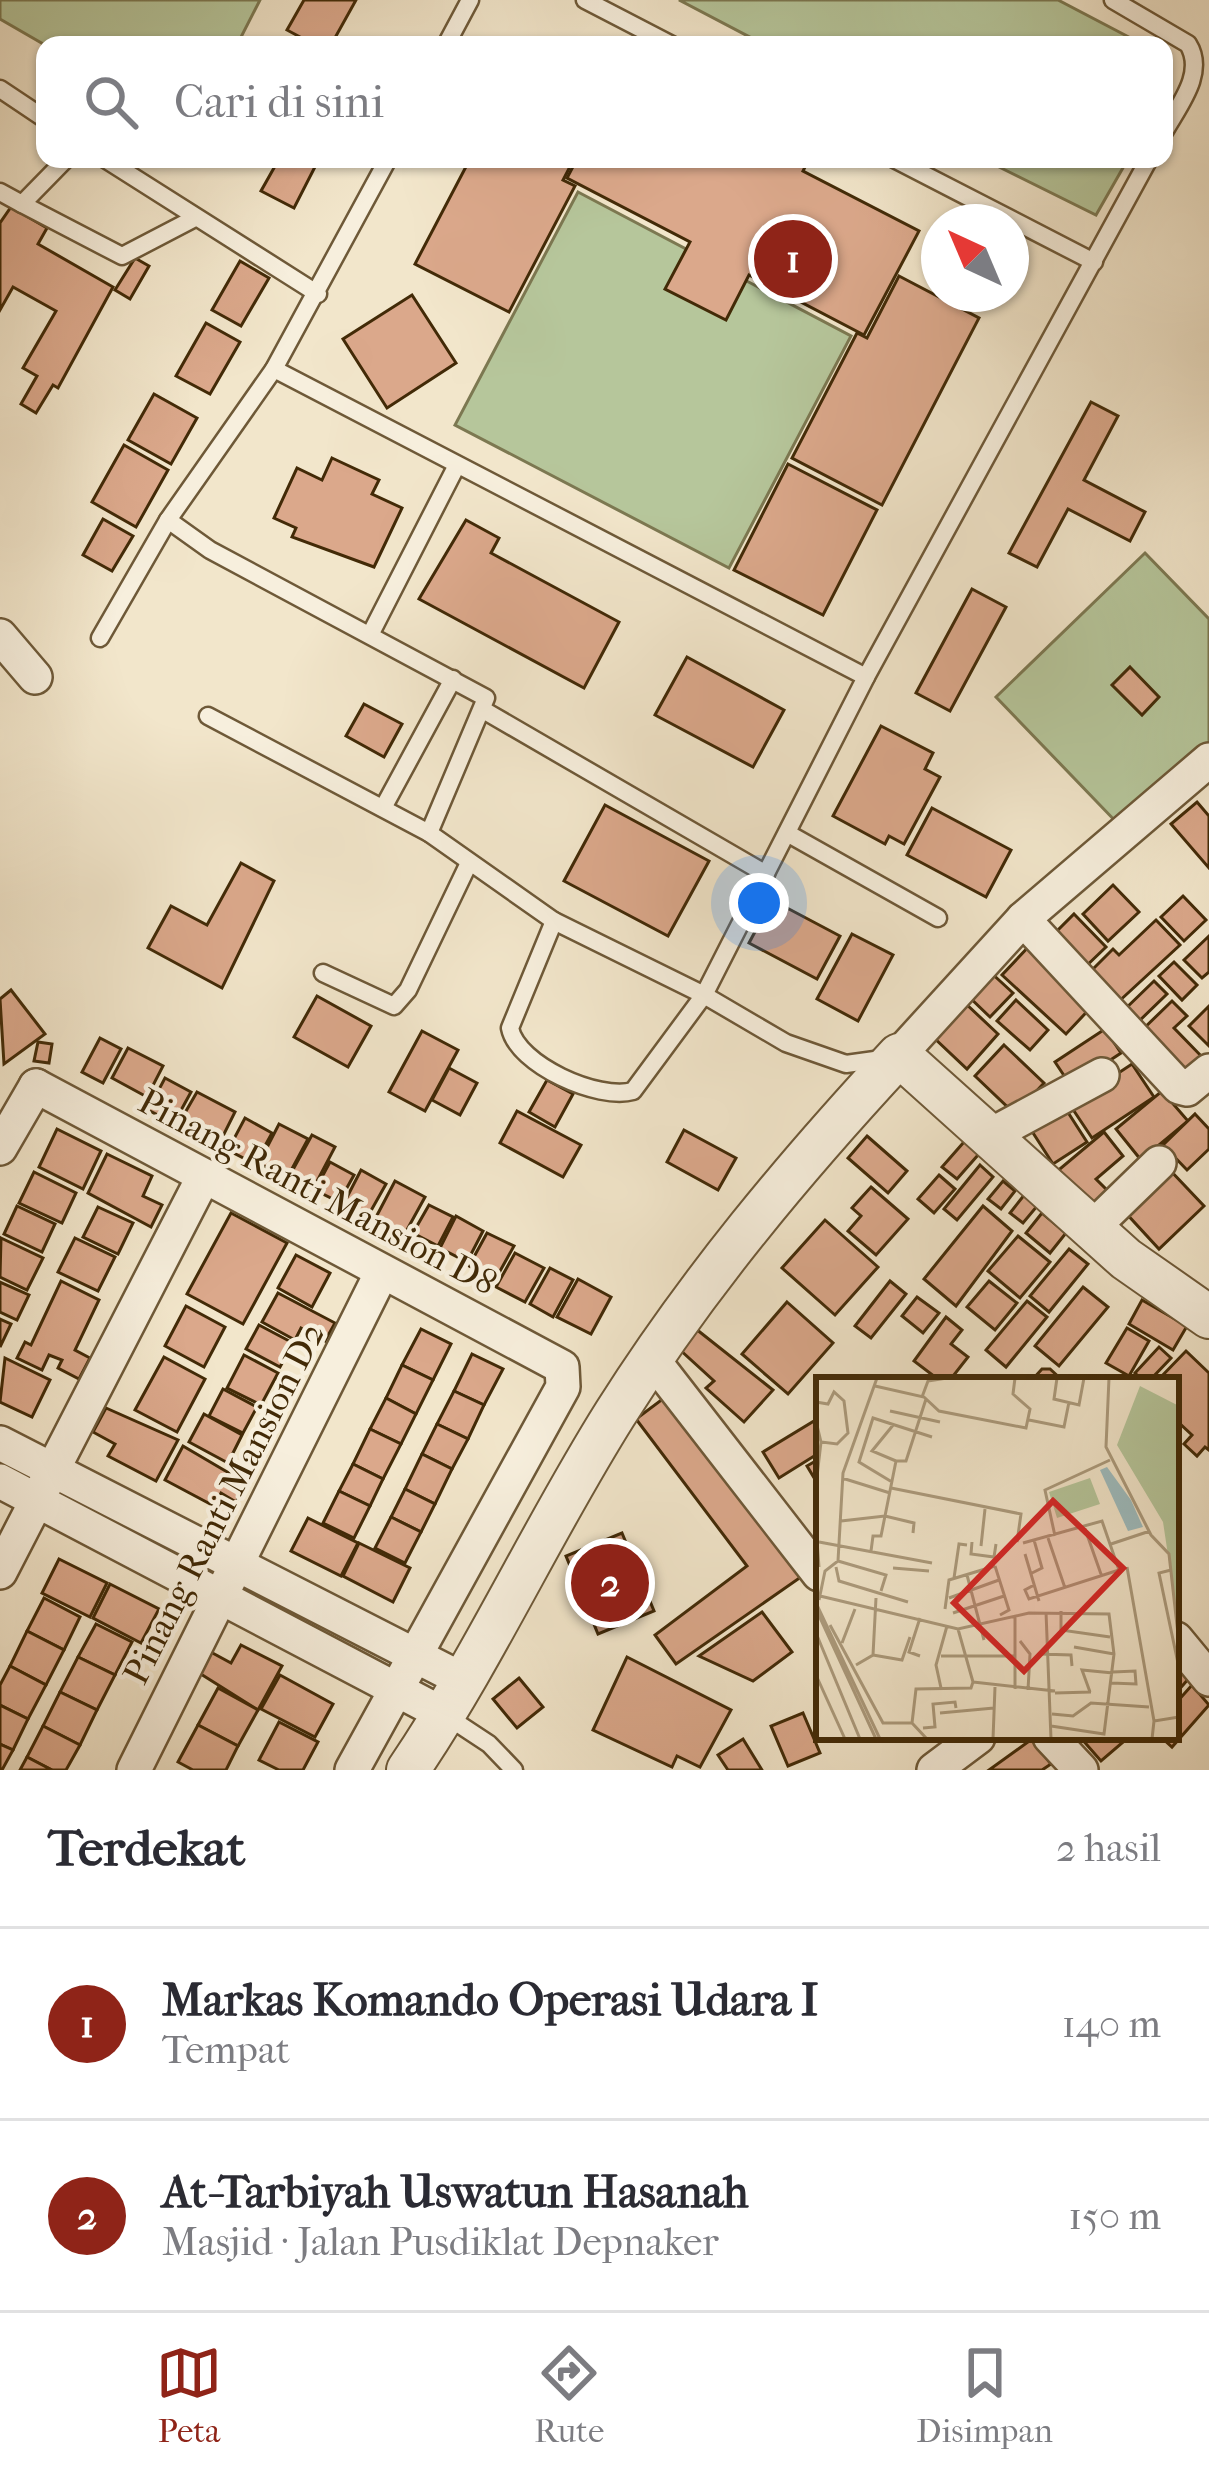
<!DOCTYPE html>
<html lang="id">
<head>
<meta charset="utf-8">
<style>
  body { margin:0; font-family:"IM FELL French Canon",serif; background:#f7f7f7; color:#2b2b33 }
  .compass { position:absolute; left:921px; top:204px; width:108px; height:108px; border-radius:50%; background:#fff; box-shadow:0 3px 9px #0004; rotate:316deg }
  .you { position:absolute; left:759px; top:903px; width:42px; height:42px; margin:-30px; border:9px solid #fff; border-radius:50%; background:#1a73e8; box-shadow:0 0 0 18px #1a73e833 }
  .badge { display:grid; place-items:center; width:78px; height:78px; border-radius:50%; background:#8f2418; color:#fff; font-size:39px; font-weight:700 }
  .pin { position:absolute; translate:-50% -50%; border:6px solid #fff; box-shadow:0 3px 12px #0006 }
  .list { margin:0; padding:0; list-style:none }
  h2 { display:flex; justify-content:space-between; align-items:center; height:156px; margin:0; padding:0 48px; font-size:51px }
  h2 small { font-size:39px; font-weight:400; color:#7c7c81 }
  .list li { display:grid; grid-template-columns:78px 1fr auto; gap:36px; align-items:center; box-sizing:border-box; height:192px; padding:0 48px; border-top:3px solid #e1e1e2 }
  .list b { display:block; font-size:45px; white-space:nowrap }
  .list p { margin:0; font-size:39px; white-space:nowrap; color:#7c7c81 }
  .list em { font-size:39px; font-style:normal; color:#7c7c81 }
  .icon { flex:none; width:66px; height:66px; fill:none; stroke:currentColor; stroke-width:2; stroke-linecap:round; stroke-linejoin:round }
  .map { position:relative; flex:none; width:1209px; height:1770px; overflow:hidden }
  .search { position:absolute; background:#fff; box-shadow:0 3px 9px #0004; left:36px; right:36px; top:36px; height:132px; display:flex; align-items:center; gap:30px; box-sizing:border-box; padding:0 42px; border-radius:24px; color:#7c7c81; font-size:45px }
  .sheet { height:540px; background:#fff }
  nav { display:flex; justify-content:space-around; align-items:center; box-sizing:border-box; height:168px; border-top:3px solid #e1e1e2; background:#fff; font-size:33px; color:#7c7c81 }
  nav a { display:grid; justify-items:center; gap:6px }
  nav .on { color:#8f2418 }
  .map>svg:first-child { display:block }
  .green { fill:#b6c69b; stroke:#7c7851; stroke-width:3 }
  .building { fill:#dba88b; stroke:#422a07; stroke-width:3 }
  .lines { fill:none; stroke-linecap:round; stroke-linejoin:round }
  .service-casing { stroke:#6e5938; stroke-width:21 }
  .minor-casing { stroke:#6e5938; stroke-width:38 }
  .tertiary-casing { stroke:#6e5938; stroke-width:46 }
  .service { stroke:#f7efdd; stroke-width:16 }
  .minor { stroke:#f7efdd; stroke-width:33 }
  .tertiary { stroke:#f7efdd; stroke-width:42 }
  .labels { text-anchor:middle; stroke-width:9; stroke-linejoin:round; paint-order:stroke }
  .street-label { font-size:36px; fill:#422a07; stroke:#f7efdd }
  .inset-road { fill:none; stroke:#ac9b7d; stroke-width:3 }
  .view { fill:#d62828; fill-opacity:0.15; stroke:#d62828; stroke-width:6 }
  .inset-edge { fill:none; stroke:#422a07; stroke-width:6 }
</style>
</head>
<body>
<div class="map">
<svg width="1209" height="1770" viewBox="0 0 1209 1770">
  <rect width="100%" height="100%" fill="#f2e6cb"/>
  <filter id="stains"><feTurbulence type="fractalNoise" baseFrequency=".00167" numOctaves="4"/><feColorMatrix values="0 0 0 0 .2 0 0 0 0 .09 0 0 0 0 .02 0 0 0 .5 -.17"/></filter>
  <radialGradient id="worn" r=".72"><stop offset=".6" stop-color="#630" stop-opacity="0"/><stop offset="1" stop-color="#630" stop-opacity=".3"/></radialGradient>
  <g class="green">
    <polygon points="0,0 260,0 237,45 45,45 0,19"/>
    <polygon points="679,0 1058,0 1144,45 765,45"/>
    <polygon points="983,159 1128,159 1096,215"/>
    <polygon points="578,192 851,336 729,568 455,425"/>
    <polygon points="1145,553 1209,619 1209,743 1121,827 996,697"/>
  </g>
  <g class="building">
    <polygon points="304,0 356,0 331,45 315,45 287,30"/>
    <polygon points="279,159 319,159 294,208 261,191"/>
    <polygon points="470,159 574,159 563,180 575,186 509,312 415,264"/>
    <polygon points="577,159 809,159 803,171 919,231 864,335 749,275 726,320 665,289 690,242 567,178"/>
    <polygon points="11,207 47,228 38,244 113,287 58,388 53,385 36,413 21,404 37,376 23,368 56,311 13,287 0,310 0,223"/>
    <polygon points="135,258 149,266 130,299 115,290"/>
    <polygon points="240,261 269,278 241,326 212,310"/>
    <polygon points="899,276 979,318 882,505 792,458 857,333 867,338"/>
    <polygon points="412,295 456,363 387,408 343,339"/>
    <polygon points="206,323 240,342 210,394 176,376"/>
    <polygon points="154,394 197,418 171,464 128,440"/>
    <polygon points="1091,402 1118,416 1084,480 1145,512 1130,541 1068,509 1037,567 1009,553"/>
    <polygon points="124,445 168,470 136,527 92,502"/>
    <polygon points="332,458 379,480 372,494 402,508 374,567 292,537 296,528 274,518 297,468 322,480"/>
    <polygon points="788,464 877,510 823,615 734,570"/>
    <polygon points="103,519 133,536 112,571 83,555"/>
    <polygon points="466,520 499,538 491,553 619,622 584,688 419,599"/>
    <polygon points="972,589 1006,607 950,711 916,693"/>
    <polygon points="687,657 784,710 753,767 655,715"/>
    <polygon points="1130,667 1159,697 1142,715 1112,685"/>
    <polygon points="364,704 402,724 384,757 346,736"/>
    <polygon points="881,726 933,753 925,769 940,777 904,844 889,836 885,844 833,816"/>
    <polygon points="1197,802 1209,816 1209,868 1171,824"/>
    <polygon points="605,805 709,861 668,936 564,881"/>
    <polygon points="932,808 1011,850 986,897 907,855"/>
    <polygon points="241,863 274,881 222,988 148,948 171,906 207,925"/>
    <polygon points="1113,885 1139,912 1108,941 1083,914"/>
    <polygon points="1183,896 1206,920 1184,941 1161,917"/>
    <polygon points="772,900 840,936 817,979 749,943"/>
    <polygon points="1074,914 1106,947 1081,971 1049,939"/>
    <polygon points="1156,920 1180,945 1115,1005 1087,975 1113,949 1119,955"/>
    <polygon points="852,934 893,955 858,1021 817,999"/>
    <polygon points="1209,936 1209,972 1202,978 1184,960"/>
    <polygon points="1032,943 1096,1002 1066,1034 1002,975"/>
    <polygon points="1174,962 1197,985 1182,1000 1159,976"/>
    <polygon points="988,970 1013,993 990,1017 966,994"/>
    <polygon points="1154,981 1167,994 1134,1026 1121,1013"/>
    <polygon points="11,990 45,1034 4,1064 0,999"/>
    <polygon points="317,996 371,1026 348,1067 294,1037"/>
    <polygon points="1016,1000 1048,1030 1030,1050 997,1021"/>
    <polygon points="1172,1001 1187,1016 1174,1028 1208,1063 1184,1086 1139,1033"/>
    <polygon points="964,1002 998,1034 967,1069 932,1036"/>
    <polygon points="1209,1006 1209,1046 1189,1026"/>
    <polygon points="1105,1029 1121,1053 1071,1086 1055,1062"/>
    <polygon points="422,1031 458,1050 425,1111 389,1092"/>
    <polygon points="100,1038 121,1049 103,1083 82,1072"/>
    <polygon points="38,1042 52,1044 49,1063 34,1061"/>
    <polygon points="1004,1045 1044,1083 1015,1114 975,1076"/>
    <polygon points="128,1048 163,1066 147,1097 112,1078"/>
    <polygon points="1132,1064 1154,1097 1092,1138 1070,1105"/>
    <polygon points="449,1068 477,1083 460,1115 432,1100"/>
    <polygon points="165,1078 191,1092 174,1123 148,1110"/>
    <polygon points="547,1080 573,1094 555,1127 529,1112"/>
    <polygon points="1162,1091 1188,1121 1141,1160 1116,1129"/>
    <polygon points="197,1092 235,1112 218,1146 178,1125"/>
    <polygon points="1060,1100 1087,1142 1053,1164 1026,1122"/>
    <polygon points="517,1111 581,1145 563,1177 500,1143"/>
    <polygon points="1195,1114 1209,1129 1209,1149 1187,1170 1163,1145"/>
    <polygon points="245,1118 272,1133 255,1164 228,1150"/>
    <polygon points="279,1124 308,1139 287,1178 259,1163"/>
    <polygon points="57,1129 101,1151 83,1189 39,1167"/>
    <polygon points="684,1130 736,1158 718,1190 667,1162"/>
    <polygon points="1104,1132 1123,1156 1096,1179 1115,1198 1100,1214 1055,1173"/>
    <polygon points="971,1134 985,1147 957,1179 942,1167"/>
    <polygon points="312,1135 335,1147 314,1187 290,1175"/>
    <polygon points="867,1136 907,1171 888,1193 848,1158"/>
    <polygon points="107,1154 152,1176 143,1196 162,1205 151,1227 88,1193"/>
    <polygon points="330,1162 354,1175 339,1202 315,1190"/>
    <polygon points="980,1165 993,1177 957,1220 944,1209"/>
    <polygon points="1168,1168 1204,1206 1159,1249 1124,1211"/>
    <polygon points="361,1170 386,1184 368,1216 344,1203"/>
    <polygon points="34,1172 76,1193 62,1223 19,1203"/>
    <polygon points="939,1175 955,1189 934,1213 918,1199"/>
    <polygon points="395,1181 425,1197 403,1237 374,1221"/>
    <polygon points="1003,1181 1015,1191 1001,1209 988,1199"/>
    <polygon points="871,1187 908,1219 876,1255 848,1231 861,1216 852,1208"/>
    <polygon points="1025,1194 1038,1205 1023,1223 1010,1213"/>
    <polygon points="429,1205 453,1217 438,1246 413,1233"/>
    <polygon points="17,1206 55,1224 42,1252 4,1234"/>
    <polygon points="983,1206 1012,1231 956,1306 924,1279"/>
    <polygon points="98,1207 133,1223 118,1254 83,1237"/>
    <polygon points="231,1213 287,1243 243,1324 187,1294"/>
    <polygon points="1042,1213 1066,1233 1050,1253 1026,1233"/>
    <polygon points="456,1216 483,1231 467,1262 440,1248"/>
    <polygon points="825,1220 878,1267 835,1315 782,1268"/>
    <polygon points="487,1233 514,1246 495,1280 469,1266"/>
    <polygon points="1018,1236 1050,1262 1020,1298 988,1271"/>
    <polygon points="1,1238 43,1258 27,1290 0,1277"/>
    <polygon points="75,1238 115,1257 98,1291 58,1272"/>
    <polygon points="1069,1249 1088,1264 1049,1312 1030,1296"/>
    <polygon points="515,1253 544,1268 525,1302 496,1287"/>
    <polygon points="296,1255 330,1273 312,1307 278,1288"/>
    <polygon points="550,1268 573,1280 553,1317 530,1304"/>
    <polygon points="578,1279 611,1297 591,1334 557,1317"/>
    <polygon points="61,1281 99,1300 75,1350 90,1358 79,1379 58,1368 62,1360 49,1355 42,1370 17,1358 25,1342 31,1345"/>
    <polygon points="890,1281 906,1294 871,1338 855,1326"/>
    <polygon points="989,1281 1017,1303 995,1330 967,1307"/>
    <polygon points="0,1282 29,1295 17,1320 0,1312"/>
    <polygon points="1083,1287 1108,1307 1059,1366 1035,1346"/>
    <polygon points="278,1293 335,1323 325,1341 301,1328 295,1340 262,1322"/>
    <polygon points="917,1297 939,1313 923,1333 902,1316"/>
    <polygon points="1142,1300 1187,1326 1173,1350 1129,1324"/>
    <polygon points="1027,1301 1047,1317 1006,1367 986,1350"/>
    <polygon points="787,1302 833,1343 788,1394 742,1354"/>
    <polygon points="186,1306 225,1327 204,1367 165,1346"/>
    <polygon points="946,1317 962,1330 951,1344 968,1357 950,1380 939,1380 914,1361"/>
    <polygon points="0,1319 11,1324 0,1347"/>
    <polygon points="259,1325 293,1343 280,1367 246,1349"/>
    <polygon points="1127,1328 1149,1341 1129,1376 1106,1363"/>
    <polygon points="421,1329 451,1344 433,1380 402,1365"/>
    <polygon points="696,1329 773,1390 744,1422 706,1388 714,1381 678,1348"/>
    <polygon points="1159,1347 1171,1358 1150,1380 1142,1380 1135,1373"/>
    <polygon points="1186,1351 1209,1373 1209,1450 1205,1447 1197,1456 1184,1444 1192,1435 1176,1420 1176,1380 1158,1380"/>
    <polygon points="472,1354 503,1369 484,1405 454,1391"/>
    <polygon points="244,1355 278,1373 261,1405 227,1388"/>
    <polygon points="164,1357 205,1379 177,1432 135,1410"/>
    <polygon points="5,1358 50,1380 32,1417 0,1402"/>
    <polygon points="402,1365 433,1380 416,1414 386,1398"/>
    <polygon points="1042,1369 1050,1369 1062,1380 1032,1380"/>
    <polygon points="223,1389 257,1407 243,1433 209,1416"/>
    <polygon points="676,1389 811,1570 676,1664 655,1635 747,1566 636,1419"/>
    <polygon points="454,1391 484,1405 468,1439 437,1424"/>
    <polygon points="386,1398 416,1414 401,1444 370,1429"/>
    <polygon points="106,1408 178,1440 156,1481 108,1456 115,1444 93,1432"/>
    <polygon points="204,1414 242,1435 228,1463 189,1442"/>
    <polygon points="819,1418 819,1453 779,1478 763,1452"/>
    <polygon points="437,1424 468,1439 452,1469 422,1454"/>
    <polygon points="370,1429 401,1444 383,1479 353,1464"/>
    <polygon points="183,1446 246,1483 236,1502 221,1493 214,1506 165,1480"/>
    <polygon points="422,1454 452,1469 435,1504 405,1489"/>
    <polygon points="819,1459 819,1486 807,1466"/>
    <polygon points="353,1464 383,1479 370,1506 339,1491"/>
    <polygon points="405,1489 435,1504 421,1532 391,1517"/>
    <polygon points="339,1491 370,1506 354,1538 323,1523"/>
    <polygon points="391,1517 421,1532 405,1563 375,1548"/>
    <polygon points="308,1518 358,1543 341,1576 291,1551"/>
    <polygon points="622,1533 654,1611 598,1634 566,1556"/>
    <polygon points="359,1543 410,1568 393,1602 343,1576"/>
    <polygon points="59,1559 107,1583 90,1617 42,1593"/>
    <polygon points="110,1584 159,1609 141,1643 93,1618"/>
    <polygon points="44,1598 80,1617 64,1650 27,1631"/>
    <polygon points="762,1612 792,1652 753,1681 699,1656"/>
    <polygon points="96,1624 132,1642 115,1675 78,1657"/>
    <polygon points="27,1631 64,1650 46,1685 10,1666"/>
    <polygon points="241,1645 282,1666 258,1710 196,1671 207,1650 231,1663"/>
    <polygon points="78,1657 115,1675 97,1710 60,1692"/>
    <polygon points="627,1657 731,1710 700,1767 677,1756 672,1767 593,1730"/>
    <polygon points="1176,1663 1191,1676 1176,1693"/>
    <polygon points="10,1666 46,1685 28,1719 0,1705 0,1685"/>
    <polygon points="280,1675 333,1704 315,1737 261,1709"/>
    <polygon points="519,1678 543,1707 517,1728 493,1699"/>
    <polygon points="1192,1685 1209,1705 1172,1747 1161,1737 1176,1737 1176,1703"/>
    <polygon points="218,1688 258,1710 238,1746 198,1725"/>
    <polygon points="60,1692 97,1710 80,1745 43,1726"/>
    <polygon points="0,1705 28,1719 13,1750 0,1744"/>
    <polygon points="803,1713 820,1753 788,1766 771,1726"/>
    <polygon points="279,1722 318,1742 303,1770 279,1770 259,1760"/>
    <polygon points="198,1725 238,1746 226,1770 193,1770 178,1762"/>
    <polygon points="43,1726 80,1745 66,1770 52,1770 27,1757"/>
    <polygon points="1080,1737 1129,1737 1101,1761"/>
    <polygon points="743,1739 762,1770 728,1770 718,1755"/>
    <polygon points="1032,1739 1051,1764 1042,1770 989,1770"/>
    <polygon points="0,1744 13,1750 2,1770 0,1770"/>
    <polygon points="27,1757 52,1770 20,1770"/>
  </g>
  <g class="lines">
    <g class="service-casing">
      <g id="service">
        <polyline points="585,0 672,45"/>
        <path d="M1113,0L1188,44C1206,73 1179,105 1164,132"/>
        <polyline points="446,45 470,0"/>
        <polyline points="0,89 45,119"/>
        <polyline points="105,159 318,294"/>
        <polyline points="894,159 1094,262"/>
        <polyline points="0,192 22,204 66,159"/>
        <polyline points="22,204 122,256 195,218"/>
        <polyline points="274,369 866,677"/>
        <polyline points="168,520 210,550 486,698 429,833"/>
        <polyline points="371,633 456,467"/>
        <polyline points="100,638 168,520 274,369 388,159"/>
        <polyline points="485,711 766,874"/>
        <polyline points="208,716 429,833 554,921 704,995 786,1043 846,1064 882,1059"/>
        <polyline points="383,808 453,679"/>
        <polyline points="787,833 938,918"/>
        <path d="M554,921L510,1028C517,1065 599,1101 633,1091L704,995L866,677L1149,159"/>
        <polyline points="323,973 394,1006 408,990 468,865"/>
        <polyline points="445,1715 489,1744 514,1770"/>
      </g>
    </g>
    <g class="minor-casing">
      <g id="minor">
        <polyline points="0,636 35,677"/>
        <polyline points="1023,919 1179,1087 1187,1089 1209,1071"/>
        <polyline points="899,1055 1023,919 1209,760"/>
        <polyline points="36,1086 562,1367 563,1387 352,1770"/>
        <polyline points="991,1135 1102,1075"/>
        <polyline points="0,1148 36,1086"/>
        <polyline points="1092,1228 1159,1163"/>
        <polyline points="653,1360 819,1574"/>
        <polyline points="0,1443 465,1681"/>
        <polyline points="0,1481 445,1715"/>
        <polyline points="0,1572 204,1176"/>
        <polyline points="1176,1639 1209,1679"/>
        <polyline points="1050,1737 1081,1770"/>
        <polyline points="134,1770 382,1272"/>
        <polyline points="934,1770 978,1737"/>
      </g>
    </g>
    <g class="tertiary-casing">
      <path id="tertiary" d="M408,1770C485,1656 542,1530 615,1414C697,1284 795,1167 899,1055L1126,1259L1209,1317"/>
    </g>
    <use href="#service" class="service"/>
    <use href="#minor" class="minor"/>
    <use href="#tertiary" class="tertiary"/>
  </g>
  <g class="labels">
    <g class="street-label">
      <text transform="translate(318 1191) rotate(28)" y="13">Pinang Ranti Mansion D8</text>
      <text transform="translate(223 1503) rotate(-63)" y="13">Pinang Ranti Mansion D2</text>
    </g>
  </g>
  <g transform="translate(816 1377)">
    <rect width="363" height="363" fill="#f2e6cb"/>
    <path d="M324,9L363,29V251L347,145L301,68ZM274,101L284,127L241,141L233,115Z" fill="#b6c69b"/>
    <path d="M291,90L315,123L327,150L312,154L284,93Z" fill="#9ebdc0"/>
    <path class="inset-road" d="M241,1L238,22L263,28L268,1M293,1L290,70L335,158L353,177L363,266M59,9L108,20L123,34L210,51L214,32L197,17L199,1M106,20L112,4L131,1M0,25L12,27L18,15L28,24L32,56L21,67L5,65L0,44M74,34L124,45M213,43L248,50L253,25M78,47L56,74L80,84M80,84H90L110,22M26,101L74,116M76,105L43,85L57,41L116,60M0,108L5,65M75,111L205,137L201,165M25,144L69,139L98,146L97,156M268,149L286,200M0,151L3,190M239,159L229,113L294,83M232,161L249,211M3,165L116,186M156,165L155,177L178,180L180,167M207,166L286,144L303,193L213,222L209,213L218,208M295,167L334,154M165,169L169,132M55,174L57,159H65L80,84M209,177L223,224M22,184L70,198L65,214M179,189L193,233L184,238M20,190L23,204L92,225M311,190L338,344M77,191L113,194M355,193L343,196L363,291M216,196L226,191L218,163M151,198L168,263M138,201L143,167L151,168M4,219L142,252L213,236L293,237L298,277L288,357L235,349M133,221L183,203M3,223L9,194L22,184L27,96L61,1M0,226L64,362M0,232L60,362M129,232L133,203L179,189M245,234V253L294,260M230,235L235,362M137,236L188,219M14,248L67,346H96L111,362M142,252L157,305M0,256L44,362M204,264L214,277L212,313M26,266L39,232M258,270L298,277M224,277L255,278L256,289M57,278L86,283L94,260M104,279L93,275L104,241M125,279H200M40,288L57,278L60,221M0,298L29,362M157,305L239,314M295,306L320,307L319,294L297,295M125,311L120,288L131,249M199,312V239M274,315L266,293L297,296M239,316L275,315M124,336L178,331M236,337L257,339L275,326L333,330M96,346L100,312L155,311L157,305M107,351L119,350L117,327L139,325L140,331M177,362L179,310M336,362L338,344L363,340"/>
    <path class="view" d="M237,124L307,191L208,294L138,226Z"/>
    <rect width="363" height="363" class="inset-edge"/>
  </g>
  <rect width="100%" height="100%" filter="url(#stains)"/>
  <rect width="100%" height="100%" fill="url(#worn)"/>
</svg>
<svg class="compass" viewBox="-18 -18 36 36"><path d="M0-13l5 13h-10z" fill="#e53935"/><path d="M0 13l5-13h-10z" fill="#7c7c81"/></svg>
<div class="you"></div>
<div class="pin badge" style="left:793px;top:259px">1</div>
<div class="pin badge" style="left:610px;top:1583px">2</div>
<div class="search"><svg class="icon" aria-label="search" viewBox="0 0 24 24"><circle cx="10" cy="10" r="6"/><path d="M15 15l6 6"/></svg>Cari di sini</div>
</div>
<section class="sheet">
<h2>Terdekat<small>2 hasil</small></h2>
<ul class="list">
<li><span class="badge">1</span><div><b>Markas Komando Operasi Udara I</b><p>Tempat</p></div><em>140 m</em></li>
<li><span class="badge">2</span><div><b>At-Tarbiyah Uswatun Hasanah</b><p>Masjid · Jalan Pusdiklat Depnaker</p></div><em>150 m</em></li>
</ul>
</section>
<nav>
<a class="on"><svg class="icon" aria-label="map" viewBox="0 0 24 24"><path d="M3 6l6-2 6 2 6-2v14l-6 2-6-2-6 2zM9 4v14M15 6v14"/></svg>Peta</a>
<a><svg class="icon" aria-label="directions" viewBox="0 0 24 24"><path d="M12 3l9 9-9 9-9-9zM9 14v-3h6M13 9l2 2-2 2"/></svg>Rute</a>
<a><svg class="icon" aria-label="saved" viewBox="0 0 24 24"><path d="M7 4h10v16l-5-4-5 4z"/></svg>Disimpan</a>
</nav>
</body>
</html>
